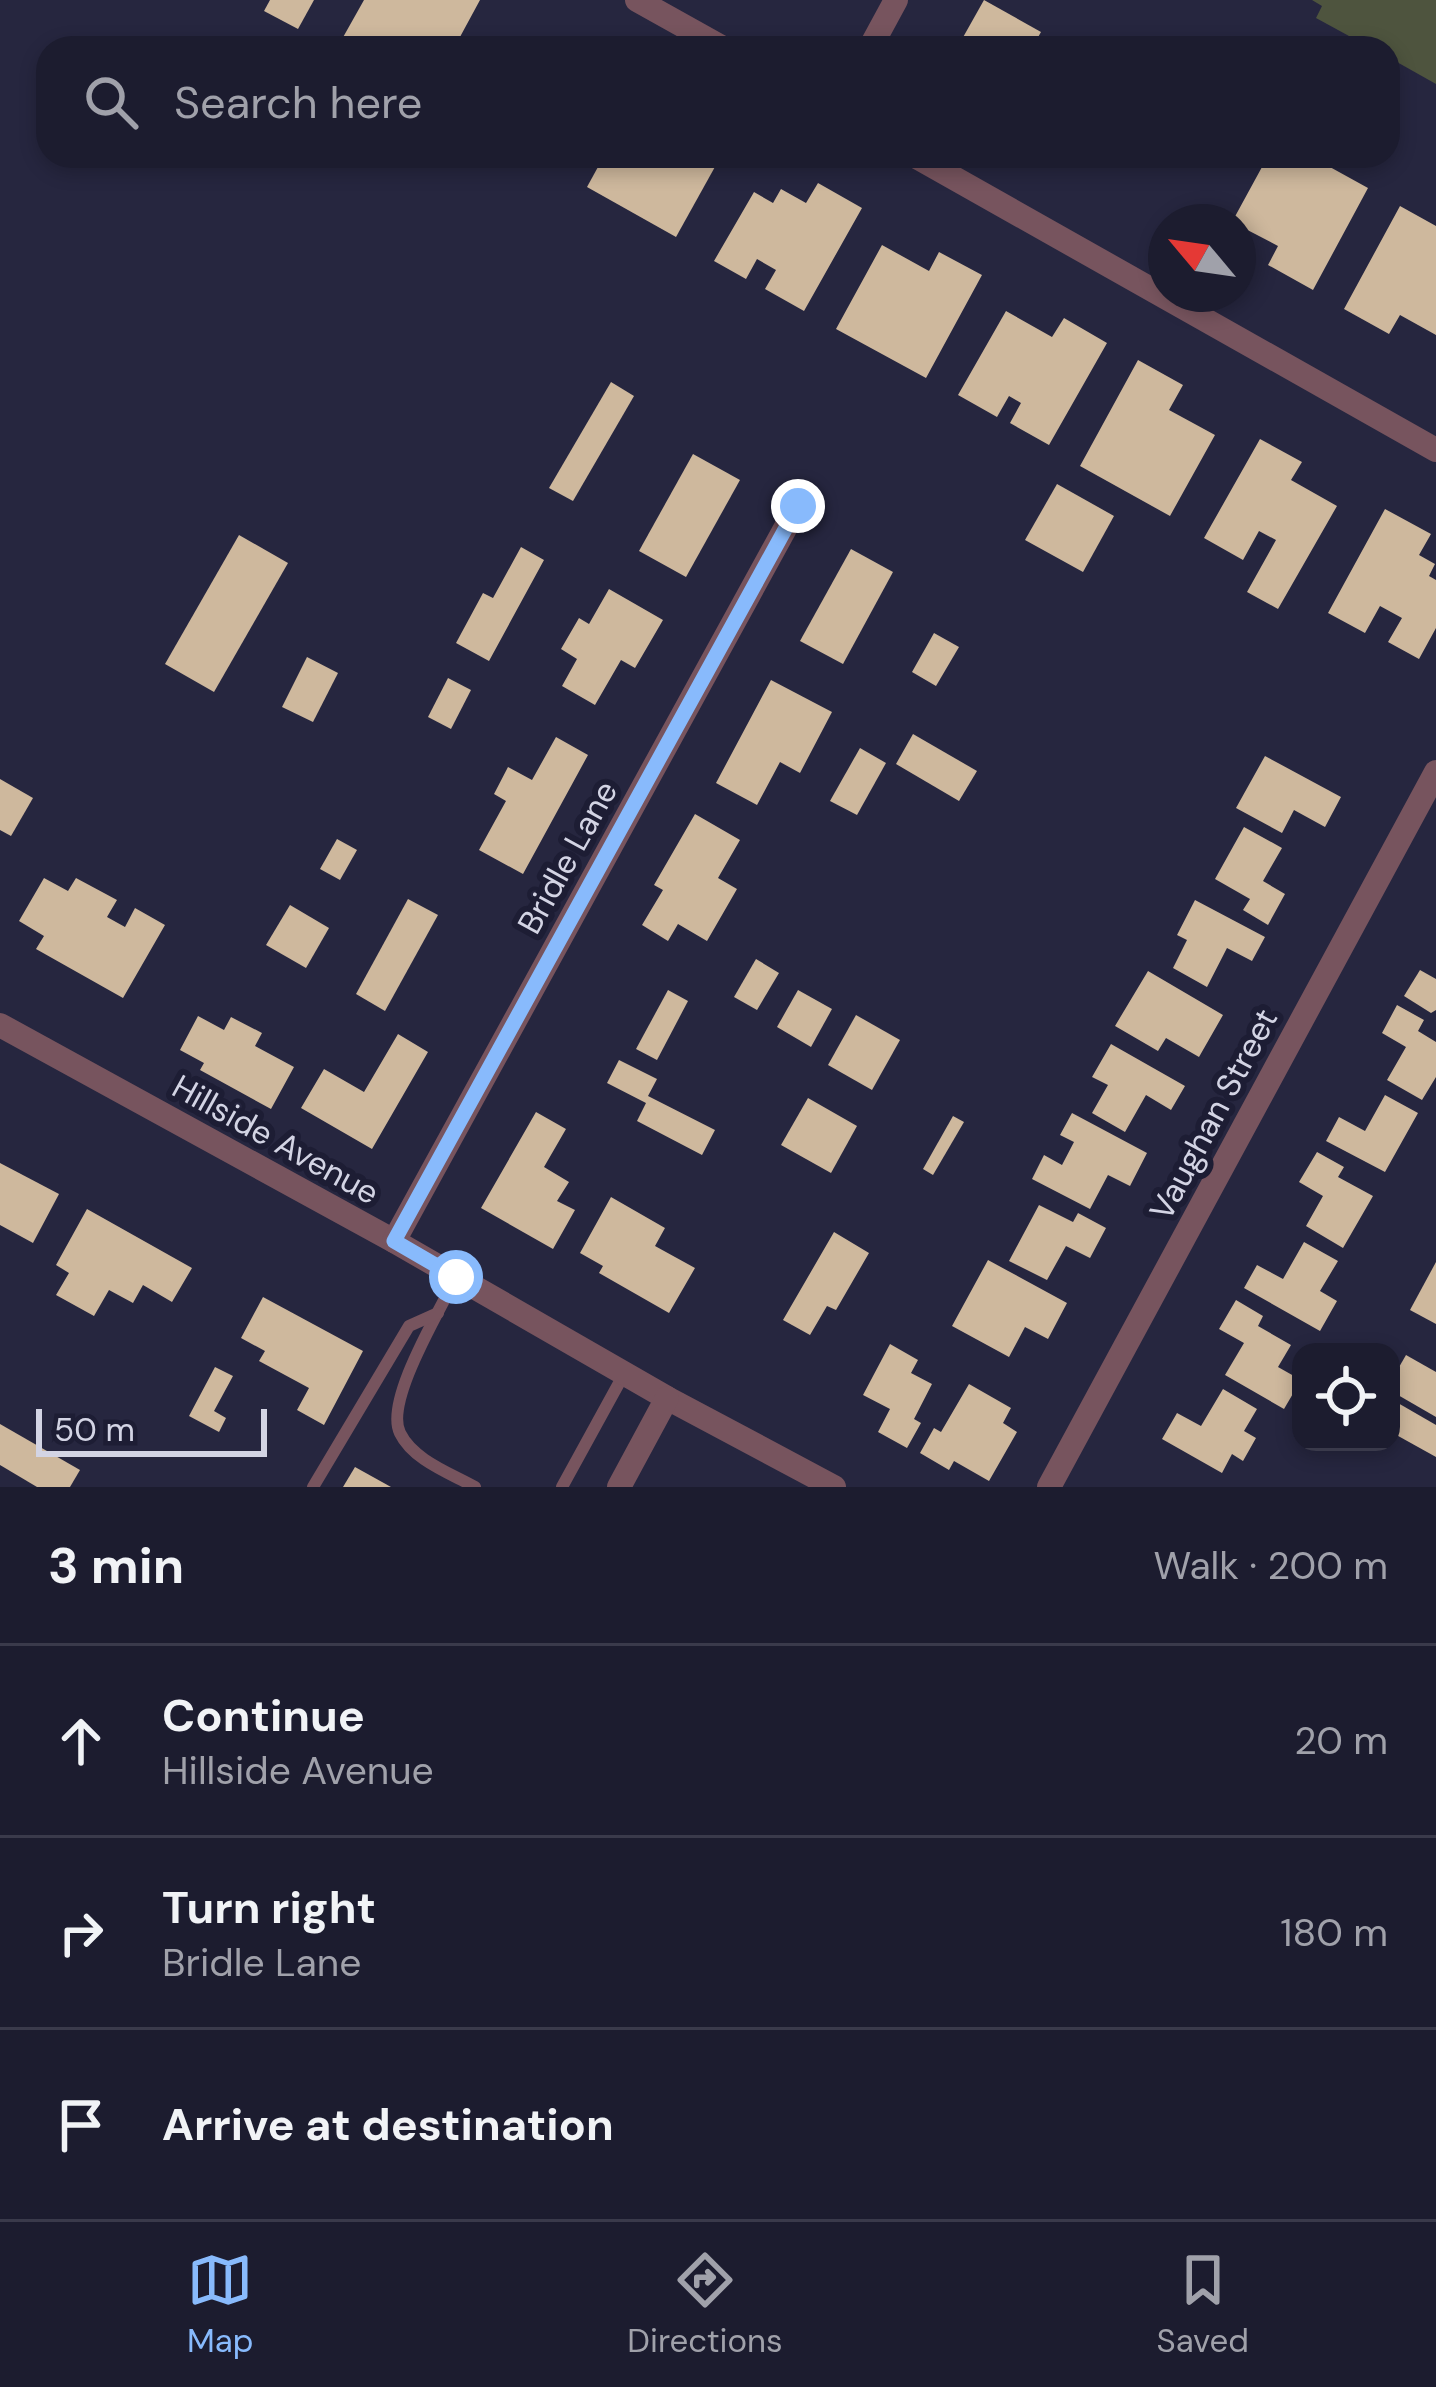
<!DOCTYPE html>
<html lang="en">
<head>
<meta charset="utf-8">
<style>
  body { margin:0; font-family:"DM Sans",sans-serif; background:#29293b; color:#f1f3f6 }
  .controls { position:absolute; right:36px; bottom:36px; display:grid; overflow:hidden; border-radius:24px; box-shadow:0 6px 18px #0003 }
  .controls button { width:108px; height:108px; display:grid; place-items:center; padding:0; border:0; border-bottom:3px solid #3a3a4b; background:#1c1c2f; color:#f1f3f6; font:60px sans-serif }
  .compass { position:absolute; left:1148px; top:204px; width:108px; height:108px; border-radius:50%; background:#1c1c2f; box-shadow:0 6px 18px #0003; rotate:299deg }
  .scale { position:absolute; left:36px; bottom:30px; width:231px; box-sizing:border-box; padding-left:12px; border:6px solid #d3d4e4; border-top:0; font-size:33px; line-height:42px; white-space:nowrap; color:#d3d4e4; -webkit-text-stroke:9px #1d1d34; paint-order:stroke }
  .stop { position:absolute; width:36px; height:36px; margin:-27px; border:9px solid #88bafc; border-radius:50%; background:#fff }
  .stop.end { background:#88bafc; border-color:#fff; box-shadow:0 3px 12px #0008 }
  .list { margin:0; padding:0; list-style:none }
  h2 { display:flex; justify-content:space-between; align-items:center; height:156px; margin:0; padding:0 48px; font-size:51px }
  h2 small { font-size:39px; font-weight:400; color:#a0a1aa }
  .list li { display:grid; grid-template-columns:78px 1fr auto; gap:36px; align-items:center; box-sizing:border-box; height:192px; padding:0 48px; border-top:3px solid #3a3a4b }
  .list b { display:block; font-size:45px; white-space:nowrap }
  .list p { margin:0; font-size:39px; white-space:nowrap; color:#a0a1aa }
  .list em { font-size:39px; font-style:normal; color:#a0a1aa }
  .icon { flex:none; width:66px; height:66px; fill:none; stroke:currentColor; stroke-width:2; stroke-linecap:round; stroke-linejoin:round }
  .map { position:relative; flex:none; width:1436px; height:1487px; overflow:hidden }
  .search { position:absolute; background:#1c1c2f; box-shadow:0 6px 18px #0003; left:36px; right:36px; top:36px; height:132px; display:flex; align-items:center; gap:30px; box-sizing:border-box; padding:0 42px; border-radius:36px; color:#a0a1aa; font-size:45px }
  .sheet { height:732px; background:#1c1c2f }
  nav { display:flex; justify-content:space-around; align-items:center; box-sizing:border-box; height:168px; border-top:3px solid #3a3a4b; background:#1c1c2f; font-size:33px; color:#a0a1aa }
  nav a { display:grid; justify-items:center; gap:6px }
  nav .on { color:#88bafc }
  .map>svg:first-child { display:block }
  .green { fill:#4e543e }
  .building { fill:#ceb89d }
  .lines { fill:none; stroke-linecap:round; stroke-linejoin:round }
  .lane { stroke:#77545e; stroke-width:12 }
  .street { stroke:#77545e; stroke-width:24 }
  .route { stroke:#88bafc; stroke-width:15 }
  .labels { text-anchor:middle; stroke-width:12; stroke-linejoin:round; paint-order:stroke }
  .street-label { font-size:33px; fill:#d3d4e4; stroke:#1d1d34 }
</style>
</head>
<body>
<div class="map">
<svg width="1436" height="1487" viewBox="0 0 1436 1487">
  <rect width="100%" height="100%" fill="#26263f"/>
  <polygon class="green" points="1312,0 1436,0 1436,84 1388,57 1388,48 1371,48 1316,18 1322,6"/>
  <g class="building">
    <polygon points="270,0 314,0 298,29 264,11"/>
    <polygon points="364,0 480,0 454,48 395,48 387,44 385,48 337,48"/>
    <polygon points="984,0 1041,32 1032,48 957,48"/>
    <polygon points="604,156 721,156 676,237 587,187"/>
    <polygon points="1268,156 1310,156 1368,188 1313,290 1268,265 1278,246 1232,222"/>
    <polygon points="818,183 862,208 804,311 765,289 776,270 757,259 746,279 714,261 754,192 773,203 781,189 806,203"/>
    <polygon points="1400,206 1436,226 1436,335 1400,315 1389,334 1344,309"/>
    <polygon points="882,245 929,271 939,252 982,275 926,378 836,329"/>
    <polygon points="1006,311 1052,337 1064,318 1107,343 1049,445 1010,423 1021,403 1009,396 997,417 958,395"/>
    <polygon points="1138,360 1183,385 1169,410 1215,435 1170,516 1080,466"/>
    <polygon points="611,382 634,396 573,501 549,488"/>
    <polygon points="1260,439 1302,462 1291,480 1337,506 1278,609 1247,592 1276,540 1259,531 1243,560 1204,538"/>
    <polygon points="693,454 740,480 686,577 639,551"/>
    <polygon points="1057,484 1114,516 1083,572 1025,540"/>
    <polygon points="1385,509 1431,534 1419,555 1435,564 1429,576 1436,580 1436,628 1419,659 1388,642 1402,618 1380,606 1365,633 1328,613"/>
    <polygon points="239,535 288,563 214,692 165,664"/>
    <polygon points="521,547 544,560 489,661 456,643 483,593 493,598"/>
    <polygon points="851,549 893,572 843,664 800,641"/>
    <polygon points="609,589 663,620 635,668 621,660 595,705 562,686 577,659 561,649 579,618 589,624"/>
    <polygon points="934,633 959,647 936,686 912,672"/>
    <polygon points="307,657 338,673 313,722 282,707"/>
    <polygon points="448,678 471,690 451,729 428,717"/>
    <polygon points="771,680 832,712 800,773 780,762 757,805 716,783"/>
    <polygon points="913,734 977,771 959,801 896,764"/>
    <polygon points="556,737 588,755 523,874 479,850 506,801 494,794 508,767 532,780"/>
    <polygon points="860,748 886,763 857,815 830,801"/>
    <polygon points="1265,756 1341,797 1325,827 1294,810 1282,833 1236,808"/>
    <polygon points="0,779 33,798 11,836 0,830"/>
    <polygon points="695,814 740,840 718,878 737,889 707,941 678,924 668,941 642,925 663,890 654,885"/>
    <polygon points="1244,827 1282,848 1263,881 1285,894 1268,925 1243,910 1250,899 1215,879"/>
    <polygon points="337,839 357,850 340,880 320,869"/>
    <polygon points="44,878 68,891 76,878 117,900 107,917 125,927 135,908 165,925 123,998 36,949 44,936 19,921"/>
    <polygon points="408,899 438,915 385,1011 356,994"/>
    <polygon points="1195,900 1265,937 1252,961 1227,948 1207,987 1173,968 1187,940 1177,935"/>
    <polygon points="290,905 329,928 306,968 266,945"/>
    <polygon points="756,959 779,973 757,1010 734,997"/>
    <polygon points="1420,970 1436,979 1436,1010 1431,1013 1404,996"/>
    <polygon points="1148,971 1223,1015 1199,1057 1166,1038 1158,1051 1115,1026"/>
    <polygon points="668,990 688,1001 657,1060 636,1049"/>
    <polygon points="798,990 832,1009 811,1047 777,1027"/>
    <polygon points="1397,1005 1424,1020 1418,1031 1436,1042 1436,1077 1422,1100 1387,1080 1406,1047 1382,1033"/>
    <polygon points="856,1015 900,1040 872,1090 828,1065"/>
    <polygon points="198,1016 224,1030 231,1017 262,1033 255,1046 294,1067 271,1109 200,1070 204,1063 180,1050"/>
    <polygon points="398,1034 428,1052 372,1149 301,1108 324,1069 364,1092"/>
    <polygon points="1111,1044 1185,1086 1171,1110 1146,1095 1125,1132 1092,1113 1108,1085 1092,1077"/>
    <polygon points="619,1060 657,1079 648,1096 715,1130 702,1155 637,1121 646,1103 607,1083"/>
    <polygon points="1385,1095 1418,1113 1385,1172 1326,1141 1339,1117 1365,1131"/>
    <polygon points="808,1098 857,1126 831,1173 781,1145"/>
    <polygon points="536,1112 566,1129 544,1167 569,1182 557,1201 575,1210 553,1249 481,1208"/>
    <polygon points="1072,1113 1147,1153 1130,1186 1108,1175 1090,1209 1032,1179 1044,1155 1062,1165 1074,1142 1060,1135"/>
    <polygon points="953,1116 964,1122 933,1175 923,1169"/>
    <polygon points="1317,1152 1344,1167 1338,1177 1373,1196 1343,1248 1306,1226 1323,1196 1299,1182"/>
    <polygon points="0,1163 59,1194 33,1243 0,1225"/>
    <polygon points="611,1197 665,1228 655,1246 695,1268 669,1313 599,1273 603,1266 580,1253"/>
    <polygon points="1039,1205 1073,1222 1078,1213 1106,1228 1090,1258 1066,1246 1047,1280 1009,1261"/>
    <polygon points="87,1209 192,1268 172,1302 143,1285 133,1303 109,1290 94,1316 56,1295 69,1273 56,1265"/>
    <polygon points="834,1232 869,1253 836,1310 827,1306 810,1335 783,1320"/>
    <polygon points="1304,1242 1338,1261 1320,1291 1337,1301 1320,1331 1244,1288 1257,1265 1283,1279"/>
    <polygon points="988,1260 1067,1303 1048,1339 1025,1327 1009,1357 952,1326"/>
    <polygon points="1436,1262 1436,1324 1410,1310"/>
    <polygon points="263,1297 363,1351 324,1425 297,1410 309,1388 259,1361 265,1351 241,1338"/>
    <polygon points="1236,1300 1263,1316 1258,1326 1291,1345 1278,1367 1301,1380 1284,1409 1225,1375 1244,1343 1219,1329"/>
    <polygon points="890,1344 918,1360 911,1373 932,1384 914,1419 921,1423 907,1448 878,1432 890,1409 863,1395"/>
    <polygon points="1406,1355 1436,1372 1436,1417 1391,1391 1391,1381"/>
    <polygon points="215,1367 233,1376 214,1411 226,1418 219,1432 189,1416"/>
    <polygon points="969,1384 1011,1408 1003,1423 1017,1432 989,1481 954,1461 949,1470 920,1453 934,1428 941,1432"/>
    <polygon points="1223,1389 1257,1409 1244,1431 1256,1438 1243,1461 1232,1454 1222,1473 1162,1439 1177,1413 1201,1426"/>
    <polygon points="1391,1399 1436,1425 1436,1457 1391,1432"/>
    <polygon points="0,1424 80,1470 70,1487 37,1487 0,1465"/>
    <polygon points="355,1467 391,1487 343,1487"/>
  </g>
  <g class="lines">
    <g class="lane">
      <path d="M456,1277C441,1309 384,1401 400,1433C413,1460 450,1473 475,1487"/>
      <polyline points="313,1487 409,1326 438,1313"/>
      <polyline points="562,1487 624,1374"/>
    </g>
    <g class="street">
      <polyline points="637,0 723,48"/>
      <polyline points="870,48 896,0"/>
      <polyline points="915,156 1436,450"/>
      <polyline points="0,1025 394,1241 667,1398 834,1487"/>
      <polyline points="394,1241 798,505"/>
      <polyline points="619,1487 667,1398"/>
      <polyline points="1049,1487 1436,772"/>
    </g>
  </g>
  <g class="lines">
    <polyline class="route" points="456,1277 394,1241 798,506"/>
  </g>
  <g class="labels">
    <g class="street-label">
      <text transform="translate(567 857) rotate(-61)" y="12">Bridle Lane</text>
      <text transform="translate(1213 1114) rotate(-62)" y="12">Vaughan Street</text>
      <text transform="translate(276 1139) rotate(29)" y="12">Hillside Avenue</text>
    </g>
  </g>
</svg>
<div class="controls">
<button><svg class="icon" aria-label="locate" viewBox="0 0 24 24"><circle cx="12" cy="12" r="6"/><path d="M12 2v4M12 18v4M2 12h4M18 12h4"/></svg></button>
</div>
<svg class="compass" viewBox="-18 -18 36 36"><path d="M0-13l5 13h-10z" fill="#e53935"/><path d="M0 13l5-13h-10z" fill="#a0a1aa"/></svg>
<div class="scale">50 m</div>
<div class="stop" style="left:456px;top:1277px"></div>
<div class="stop end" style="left:798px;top:506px"></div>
<div class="search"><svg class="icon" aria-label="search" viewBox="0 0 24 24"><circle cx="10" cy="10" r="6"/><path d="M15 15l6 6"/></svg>Search here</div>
</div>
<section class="sheet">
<h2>3 min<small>Walk · 200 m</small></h2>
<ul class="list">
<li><svg class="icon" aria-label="ahead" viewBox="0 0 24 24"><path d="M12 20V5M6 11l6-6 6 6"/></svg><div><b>Continue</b><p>Hillside Avenue</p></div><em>20 m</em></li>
<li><svg class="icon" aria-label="right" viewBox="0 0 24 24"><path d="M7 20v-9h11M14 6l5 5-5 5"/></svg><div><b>Turn right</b><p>Bridle Lane</p></div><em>180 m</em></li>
<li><svg class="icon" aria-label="arrive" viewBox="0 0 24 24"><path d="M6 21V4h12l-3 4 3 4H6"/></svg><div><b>Arrive at destination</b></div></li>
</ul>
</section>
<nav>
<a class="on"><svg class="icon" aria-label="map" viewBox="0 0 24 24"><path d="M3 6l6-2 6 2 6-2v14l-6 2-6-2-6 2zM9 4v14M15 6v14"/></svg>Map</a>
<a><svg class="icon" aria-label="directions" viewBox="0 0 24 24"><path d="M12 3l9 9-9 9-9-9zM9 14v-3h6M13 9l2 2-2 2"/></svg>Directions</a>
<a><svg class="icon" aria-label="saved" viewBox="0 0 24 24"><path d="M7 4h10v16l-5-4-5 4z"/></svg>Saved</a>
</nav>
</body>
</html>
